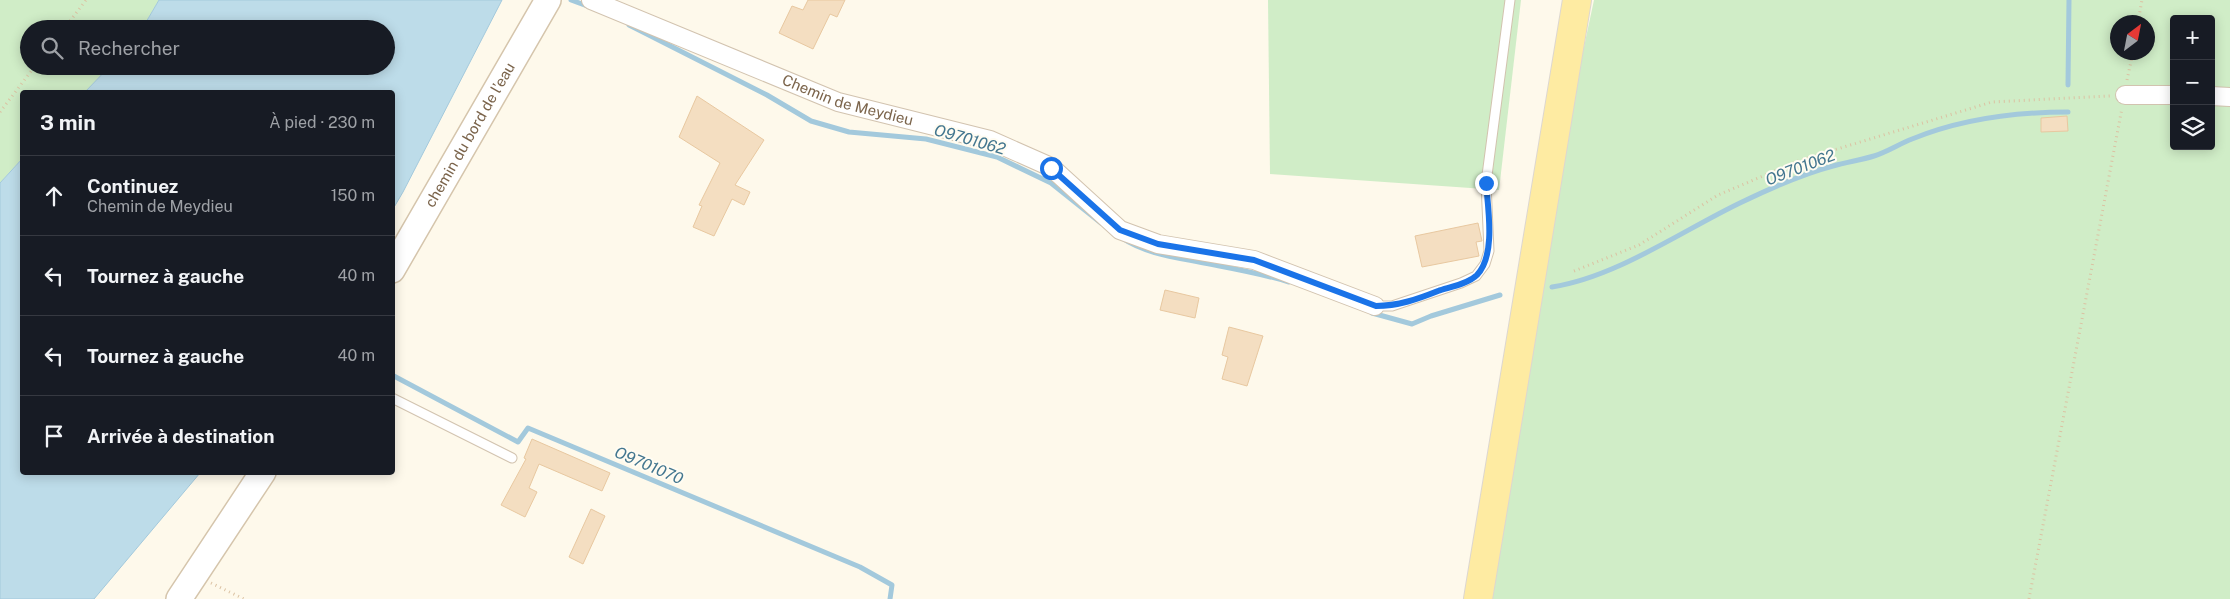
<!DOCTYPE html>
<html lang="fr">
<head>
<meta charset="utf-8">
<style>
  body { margin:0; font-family:"Public Sans",sans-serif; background:#242831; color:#f1f3f6 }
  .controls { position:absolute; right:15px; top:15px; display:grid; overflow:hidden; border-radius:5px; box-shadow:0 2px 12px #0003 }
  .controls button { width:45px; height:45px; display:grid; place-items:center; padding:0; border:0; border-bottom:1px solid #363941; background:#171b24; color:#f1f3f6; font:25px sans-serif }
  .compass { position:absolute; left:2110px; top:15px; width:45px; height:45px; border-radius:50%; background:#171b24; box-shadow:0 2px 12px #0003; rotate:32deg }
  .stop { position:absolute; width:15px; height:15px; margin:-11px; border:4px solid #1a73e8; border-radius:50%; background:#fff }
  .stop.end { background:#1a73e8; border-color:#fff; box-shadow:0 1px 5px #0008 }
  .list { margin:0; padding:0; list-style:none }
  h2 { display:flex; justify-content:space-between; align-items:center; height:65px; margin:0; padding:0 20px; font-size:21px }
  h2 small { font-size:16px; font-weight:400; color:#9ea1a6 }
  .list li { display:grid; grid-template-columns:32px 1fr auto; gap:15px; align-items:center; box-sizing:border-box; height:80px; padding:0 20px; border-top:1px solid #363941 }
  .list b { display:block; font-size:19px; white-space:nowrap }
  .list p { margin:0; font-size:16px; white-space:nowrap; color:#9ea1a6 }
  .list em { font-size:16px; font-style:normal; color:#9ea1a6 }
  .icon { flex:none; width:28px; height:28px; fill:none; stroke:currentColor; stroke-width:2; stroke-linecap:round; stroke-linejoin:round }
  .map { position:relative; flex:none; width:2230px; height:599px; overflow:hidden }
  .search { position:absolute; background:#171b24; box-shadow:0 2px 12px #0003; left:20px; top:20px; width:375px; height:55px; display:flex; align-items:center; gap:12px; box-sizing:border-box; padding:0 18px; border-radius:28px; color:#9ea1a6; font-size:19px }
  .panel { position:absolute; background:#171b24; box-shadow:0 2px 12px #0003; left:20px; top:90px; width:375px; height:385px; border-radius:5px }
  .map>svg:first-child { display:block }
  .green { fill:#d0edc7; fill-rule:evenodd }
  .water { fill:#bddce9; stroke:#a3c9dc }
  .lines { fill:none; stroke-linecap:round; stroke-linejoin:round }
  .stream { stroke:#a3c9dc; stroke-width:5 }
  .building { fill:#f4dec1; stroke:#e8c8a0 }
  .lane-casing { stroke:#d2c3af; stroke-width:11 }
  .street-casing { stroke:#d2c3af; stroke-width:20 }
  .secondary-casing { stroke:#d5c5ac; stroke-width:28 }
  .primary-casing { stroke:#ddd7d0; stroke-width:30 }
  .path { stroke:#dbc2a3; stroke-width:3; stroke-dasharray:1 4; stroke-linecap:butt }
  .lane { stroke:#fff; stroke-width:9 }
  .street { stroke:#fff; stroke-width:18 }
  .secondary { stroke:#fff; stroke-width:25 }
  .primary { stroke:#feeba2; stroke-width:28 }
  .route { stroke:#1a73e8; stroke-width:6 }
  .labels { text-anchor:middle; stroke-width:4; stroke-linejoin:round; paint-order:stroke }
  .street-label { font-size:15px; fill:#7b644b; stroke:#fffcf2 }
  .water-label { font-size:16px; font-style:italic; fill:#43768f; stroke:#fffcf2 }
</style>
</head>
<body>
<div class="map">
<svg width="2230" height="599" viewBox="0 0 2230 599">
  <rect width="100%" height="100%" fill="#fef9eb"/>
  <g class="green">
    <polygon points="0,0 159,0 142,29 29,29 29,66 110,66 85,92 22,92 22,159 0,183"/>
    <polygon points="1268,0 1521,0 1499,190 1270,174"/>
    <path d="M1594,0H2230V599H1466ZM2174,19H2211V146H2174ZM2118,22H2148V52H2118Z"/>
  </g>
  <g class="water">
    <polygon points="159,0 502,0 403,192 393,209 392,92 85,92 110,66 386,66 386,29 142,29"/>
    <polygon points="22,159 22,472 200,473 94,599 0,599 0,183"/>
  </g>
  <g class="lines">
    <g class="stream">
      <polyline points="571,0 590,7"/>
      <polyline points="629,25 767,95 811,121 849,132 926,139 997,157 1051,183 1101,223"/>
      <polyline points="2068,85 2069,0"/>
      <path d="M1122,238C1144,253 1173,257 1199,262C1229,268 1260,273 1289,282"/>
      <path d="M1552,287C1617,277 1683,230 1742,202C1771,188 1802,174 1833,166C1847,162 1861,160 1874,156C1887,152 1899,144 1912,139C1961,119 2016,112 2068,112"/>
      <polyline points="1372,313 1412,324 1431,316 1500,295"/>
      <polyline points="392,375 518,442 528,428 860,567 892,585 890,599"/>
    </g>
  </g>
  <g class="building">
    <polygon points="808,0 845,0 837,17 830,14 813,49 779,33 792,6 803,10"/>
    <polygon points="697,96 764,140 735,185 750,192 744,205 732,199 714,236 693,227 702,206 699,205 720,163 679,137"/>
    <polygon points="2067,116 2068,131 2041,132 2041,118"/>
    <polygon points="1478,223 1482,241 1476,242 1479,256 1422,267 1415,236"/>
    <polygon points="1165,290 1199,298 1195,318 1160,310"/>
    <polygon points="1229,327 1263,336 1247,386 1222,379 1228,357 1222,355"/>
    <polygon points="532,439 610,473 602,491 539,464 529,488 537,492 525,517 501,505 526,459 524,458"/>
    <polygon points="591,509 605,516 583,564 569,557"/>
  </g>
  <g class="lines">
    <g class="lane-casing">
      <g id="lane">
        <polyline points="1375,306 1392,306 1461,283 1476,276 1485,264 1489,251 1486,183 1510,0"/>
        <polyline points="392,398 512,458"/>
      </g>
    </g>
    <g class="street-casing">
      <g id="street">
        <path id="s1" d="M591,0L838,102L990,140L1051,167L1120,230L1158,244L1254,260L1375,306"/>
        <polyline points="2125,95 2174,95"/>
        <polyline points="2211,96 2230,97"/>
      </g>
    </g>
    <g class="secondary-casing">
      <g id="secondary">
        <path id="s2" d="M392,270L548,0"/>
        <polyline points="179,599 263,472"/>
      </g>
    </g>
    <g class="primary-casing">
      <polyline id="primary" points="1478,599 1577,0"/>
    </g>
    <g class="path">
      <polyline points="2138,22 2142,0"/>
      <polyline points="64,29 86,0"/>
      <polyline points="2127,80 2133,52"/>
      <polyline points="0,112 35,66"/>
      <polyline points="1574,271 1639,245 1718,195 1801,160 1992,102 2110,96"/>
      <polyline points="211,583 244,599"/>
      <polyline points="2029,599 2122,108"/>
    </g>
    <use href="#lane" class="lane"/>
    <use href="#street" class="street"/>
    <use href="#secondary" class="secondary"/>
    <use href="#primary" class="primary"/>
  </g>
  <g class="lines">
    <path class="route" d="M1051,168L1120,230L1158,244L1254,260L1376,306C1398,306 1418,299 1438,291C1450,287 1468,284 1477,275C1496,255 1488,209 1486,183"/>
  </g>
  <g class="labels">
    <g class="street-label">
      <text dy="5" stroke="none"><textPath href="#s1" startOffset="276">Chemin de Meydieu</textPath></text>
      <text dy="5" stroke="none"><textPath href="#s2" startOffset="156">chemin du bord de l'eau</textPath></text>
    </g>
    <g class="water-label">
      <text transform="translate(970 139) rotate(16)" y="6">O9701062</text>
      <text transform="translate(1800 167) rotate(-21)" y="6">O9701062</text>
      <text transform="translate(649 465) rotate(23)" y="6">O9701070</text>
    </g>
  </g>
</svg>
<div class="controls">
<button>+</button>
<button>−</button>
<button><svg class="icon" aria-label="layers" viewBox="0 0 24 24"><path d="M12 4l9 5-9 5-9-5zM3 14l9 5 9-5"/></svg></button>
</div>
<svg class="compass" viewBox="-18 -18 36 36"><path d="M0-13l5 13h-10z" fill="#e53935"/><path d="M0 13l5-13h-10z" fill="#9ea1a6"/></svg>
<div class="stop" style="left:1051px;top:168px"></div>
<div class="stop end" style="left:1486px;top:183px"></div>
<div class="search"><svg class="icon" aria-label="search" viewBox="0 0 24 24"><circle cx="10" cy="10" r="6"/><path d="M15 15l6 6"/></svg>Rechercher</div>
<section class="panel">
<h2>3 min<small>À pied · 230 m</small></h2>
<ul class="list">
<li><svg class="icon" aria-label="ahead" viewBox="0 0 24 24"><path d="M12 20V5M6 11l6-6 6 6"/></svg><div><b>Continuez</b><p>Chemin de Meydieu</p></div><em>150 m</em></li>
<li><svg class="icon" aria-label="left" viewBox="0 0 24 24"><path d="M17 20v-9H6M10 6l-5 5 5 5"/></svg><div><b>Tournez à gauche</b></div><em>40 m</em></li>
<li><svg class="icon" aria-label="left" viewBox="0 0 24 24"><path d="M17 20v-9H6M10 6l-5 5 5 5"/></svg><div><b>Tournez à gauche</b></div><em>40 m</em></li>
<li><svg class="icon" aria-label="arrive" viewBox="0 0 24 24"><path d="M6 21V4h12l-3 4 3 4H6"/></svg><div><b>Arrivée à destination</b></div></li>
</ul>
</section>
</div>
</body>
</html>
